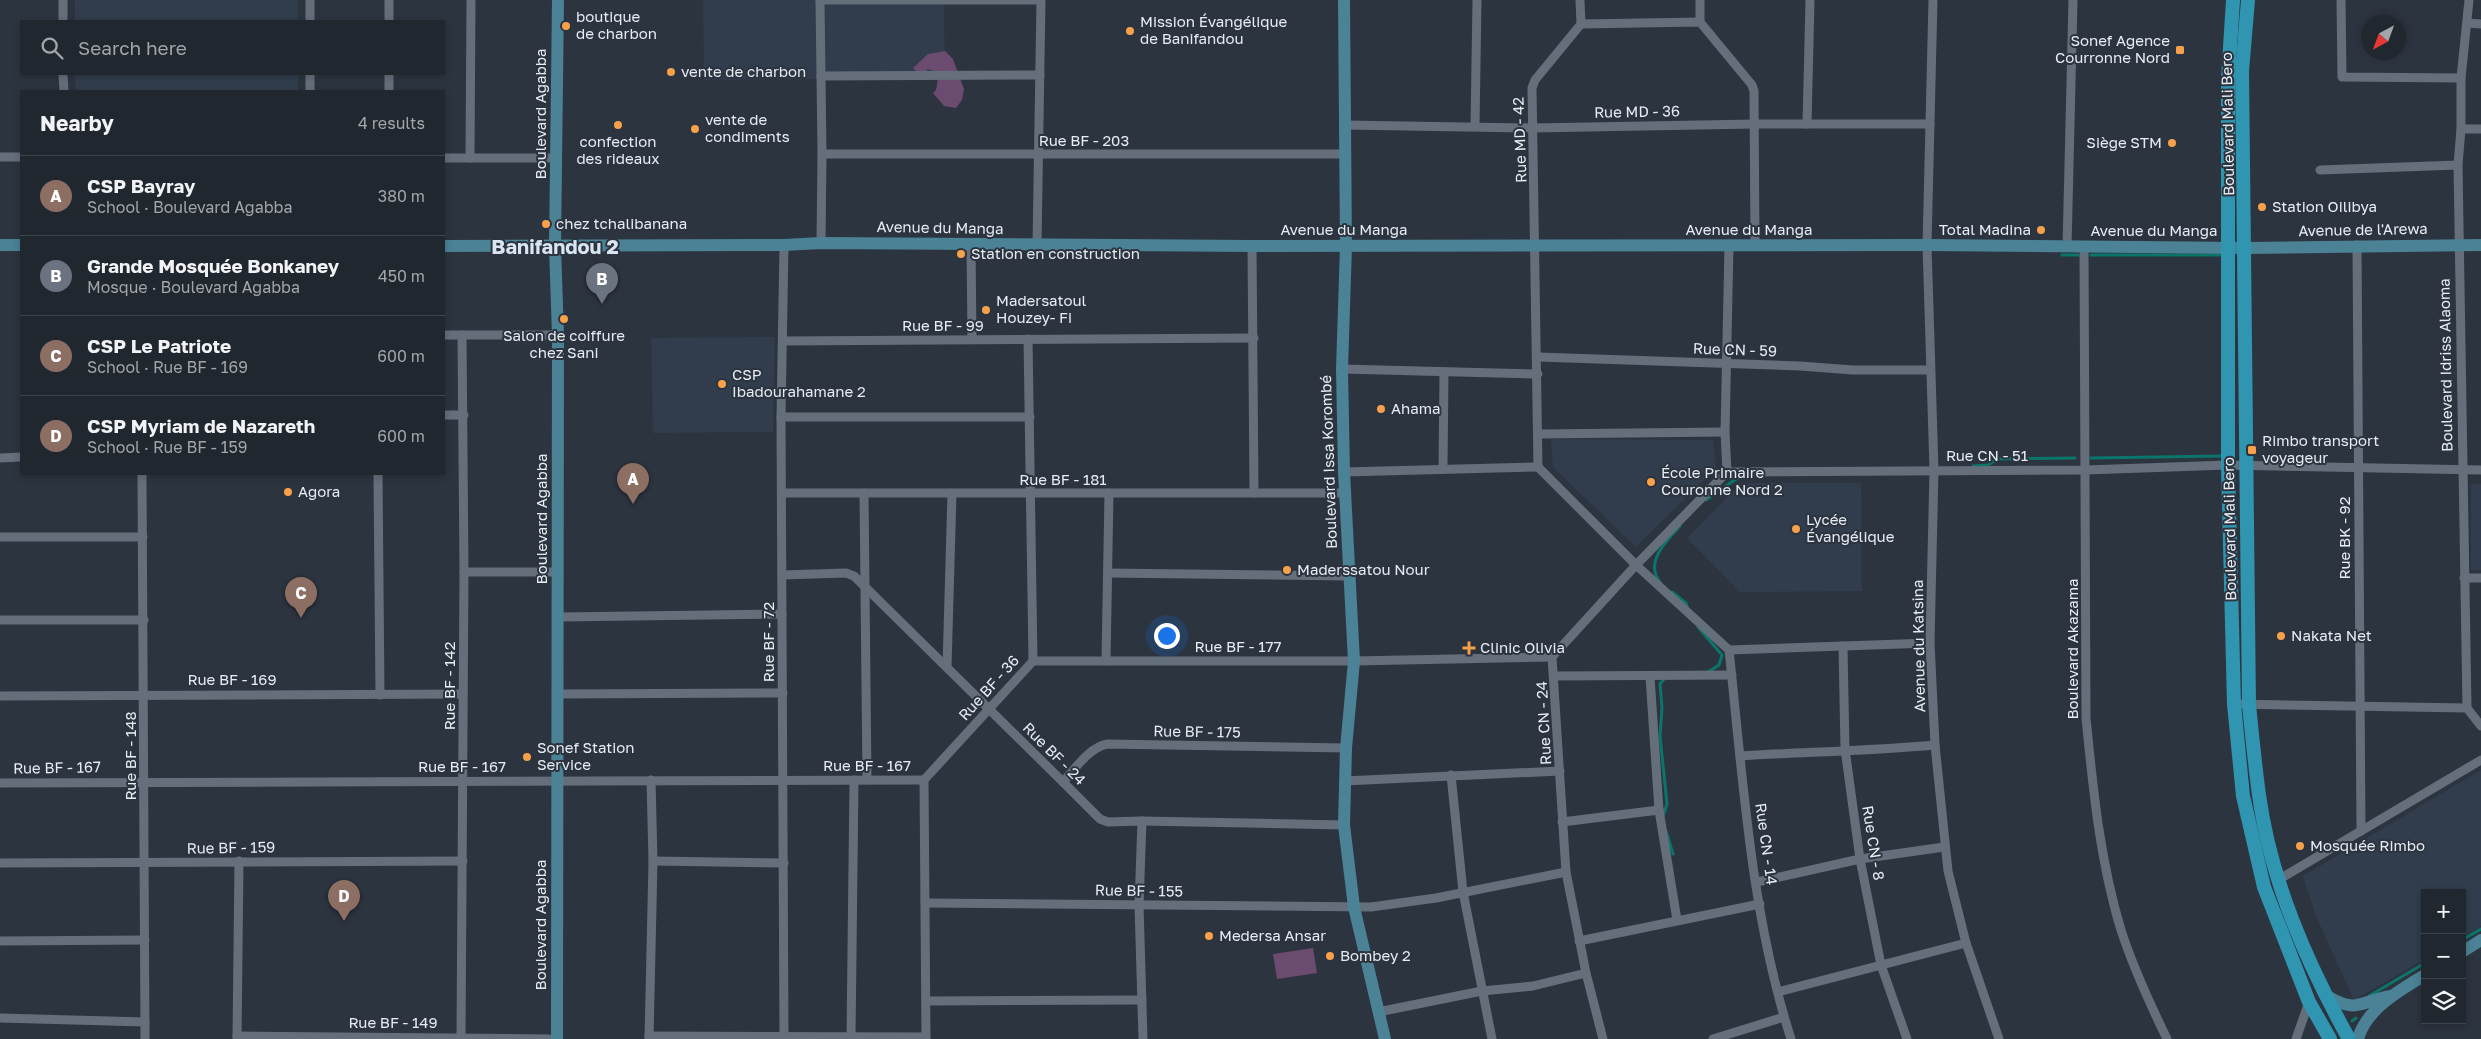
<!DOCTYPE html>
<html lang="en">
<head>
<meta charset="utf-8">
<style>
  body { margin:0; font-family:"Golos Text",sans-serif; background:#292f37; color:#f1f3f6 }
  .controls { position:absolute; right:15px; bottom:15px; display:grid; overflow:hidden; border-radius:0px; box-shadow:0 2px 8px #0003 }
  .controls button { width:45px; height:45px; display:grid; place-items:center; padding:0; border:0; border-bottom:1px solid #3e444b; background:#21272f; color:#f1f3f6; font:25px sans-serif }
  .compass { position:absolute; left:2361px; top:15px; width:45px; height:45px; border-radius:50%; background:#21272f; box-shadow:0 2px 8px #0003; rotate:221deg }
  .you { position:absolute; left:1166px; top:635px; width:18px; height:18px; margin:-12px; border:4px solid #fff; border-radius:50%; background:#1a73e8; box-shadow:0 0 0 8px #1a73e833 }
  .badge { display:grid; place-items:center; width:32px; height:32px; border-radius:50%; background:#f7a14a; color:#fff; font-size:16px; font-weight:700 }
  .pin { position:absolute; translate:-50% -41px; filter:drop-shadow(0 1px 2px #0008) }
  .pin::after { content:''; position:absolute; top:26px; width:18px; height:15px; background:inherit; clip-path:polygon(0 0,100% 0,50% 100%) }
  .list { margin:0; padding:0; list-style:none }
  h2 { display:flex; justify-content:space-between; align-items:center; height:65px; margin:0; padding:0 20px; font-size:21px }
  h2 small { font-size:16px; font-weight:400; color:#a2a5aa }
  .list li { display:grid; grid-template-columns:32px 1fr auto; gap:15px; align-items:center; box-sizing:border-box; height:80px; padding:0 20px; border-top:1px solid #3e444b }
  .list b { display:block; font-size:19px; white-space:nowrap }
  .list p { margin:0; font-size:16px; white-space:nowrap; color:#a2a5aa }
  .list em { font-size:16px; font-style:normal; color:#a2a5aa }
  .icon { flex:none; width:28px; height:28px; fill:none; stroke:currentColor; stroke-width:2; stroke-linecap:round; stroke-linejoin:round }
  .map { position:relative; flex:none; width:2481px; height:1039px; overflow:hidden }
  .search { position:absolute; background:#21272f; box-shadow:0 2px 8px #0003; left:20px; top:20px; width:425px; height:55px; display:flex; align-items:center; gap:12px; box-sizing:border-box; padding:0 18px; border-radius:0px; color:#a2a5aa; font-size:19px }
  .panel { position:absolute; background:#21272f; box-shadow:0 2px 8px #0003; left:20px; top:90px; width:425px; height:385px; border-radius:0px }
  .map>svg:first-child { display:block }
  .built { fill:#313d4d }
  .green { fill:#6b4b70 }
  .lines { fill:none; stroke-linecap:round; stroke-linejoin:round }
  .stream { stroke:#0b756c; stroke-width:3 }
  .street { stroke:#656e7b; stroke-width:9 }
  .secondary { stroke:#4b8296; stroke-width:12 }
  .primary { stroke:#3095b0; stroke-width:14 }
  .poi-dot { fill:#f7a14a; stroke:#2c343f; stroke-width:2 }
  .labels { text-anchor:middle; stroke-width:4; stroke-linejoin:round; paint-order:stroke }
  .poi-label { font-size:15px; fill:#e6ecf3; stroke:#2c343f; text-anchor:start }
  .street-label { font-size:15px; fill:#e6ecf3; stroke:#2c343f }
  .district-label { font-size:20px; font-weight:bold; fill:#dae5f3; stroke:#2c343f }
</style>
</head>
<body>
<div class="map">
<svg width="2481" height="1039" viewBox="0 0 2481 1039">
  <rect width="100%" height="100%" fill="#2c343f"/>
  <g class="built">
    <rect x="75" y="0" width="223" height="21"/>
    <polygon points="703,0 944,0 945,78 704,80"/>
    <polygon points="75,74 298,74 298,91 76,91"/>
    <polygon points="775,337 773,432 653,433 651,338"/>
    <polygon points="1551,439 1713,440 1716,468 1636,547 1553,467"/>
    <polygon points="1741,483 1861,483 1862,591 1740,592 1687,538"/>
    <rect x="2471" y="484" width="10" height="86"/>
    <polygon points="2481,770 2481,926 2462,937 2462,893 2425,893 2425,959 2354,1000 2316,916 2303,876"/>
  </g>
  <g class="green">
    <polygon points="945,51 953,59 964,89 962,100 956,108 944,106 933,93 936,90 939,73 928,69 921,76 913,68 928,54"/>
    <polygon points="1313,948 1317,973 1277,979 1273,954"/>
  </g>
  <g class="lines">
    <g class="stream">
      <polyline points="2062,255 2078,255"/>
      <polyline points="2091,255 2222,255"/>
      <polyline points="2091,458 2222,456"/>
      <polyline points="1973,466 1988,465 1997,459 2075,458"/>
      <polyline points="1706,500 1736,479 1747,475"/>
      <path d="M1660,582C1644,562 1667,540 1680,526"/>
      <polyline points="1672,592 1686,603 1688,609"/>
      <polyline points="1698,627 1722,655 1719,665 1708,672"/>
      <polyline points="1663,816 1667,804 1660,736 1662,708 1660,684 1665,678"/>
      <polyline points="1666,831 1673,854"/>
      <polyline points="2462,940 2481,929"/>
      <polyline points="2369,996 2425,963"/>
      <polyline points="2352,1021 2356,1018"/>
    </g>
    <g class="street">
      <polyline points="63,0 63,21"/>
      <polyline points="389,0 389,21"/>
      <polyline points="820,0 822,154 821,243"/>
      <polyline points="820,0 1040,0"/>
      <polyline points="1580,0 1581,24"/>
      <polyline points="1933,0 1927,245 1934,470 1930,643 1935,745 1948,871 1966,943 1999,1039"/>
      <polyline points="2341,0 2342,77 2461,78"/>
      <polyline points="2469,0 2461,78 2461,129 2458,165 2467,708 2481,726"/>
      <polyline points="310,21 310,0"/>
      <polyline points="1700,22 1700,0"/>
      <polyline points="2467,23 2481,24"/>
      <polyline points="63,74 64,91"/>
      <polyline points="389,74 389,91"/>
      <polyline points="821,76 1040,75"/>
      <polyline points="310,91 310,74"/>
      <polyline points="1807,124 1810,0"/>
      <polyline points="1345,125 1533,128 1755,124 1930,124"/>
      <polyline points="1475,126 1477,0"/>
      <polyline points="2461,129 2481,129"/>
      <polyline points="822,154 1346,154"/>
      <polyline points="0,157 21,157"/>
      <polyline points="444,158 557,158"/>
      <polyline points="470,158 471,0"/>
      <polyline points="2320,170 2458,165"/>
      <polyline points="784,245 781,417 784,1039"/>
      <polyline points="971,245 972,339"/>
      <polyline points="1037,245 1041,0"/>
      <polyline points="2357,245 2361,831"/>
      <polyline points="1252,246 1254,493"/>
      <polyline points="2067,247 2073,0"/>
      <path d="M2084,247L2086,718C2093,789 2100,861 2121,930C2133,967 2150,1004 2167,1039"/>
      <polyline points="444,335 558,335"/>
      <polyline points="783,341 1254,338"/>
      <polyline points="1538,357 1800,366 1853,370 1930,370"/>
      <polyline points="1342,369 1538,374"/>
      <polyline points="444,415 464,415"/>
      <polyline points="781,417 1030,417"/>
      <polyline points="1539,434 1725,432"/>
      <polyline points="0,458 21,457"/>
      <polyline points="1538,467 1532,88 1535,80 1581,24 1700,22 1752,85 1754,91 1755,246"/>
      <polyline points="1538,467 1636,565 1729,650"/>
      <polyline points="1443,469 1444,372"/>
      <polyline points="1344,472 1538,467"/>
      <polyline points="1727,472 2086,470 2228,465 2481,470"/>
      <polyline points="1727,472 1725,432 1729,246"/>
      <polyline points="142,474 145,1039"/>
      <polyline points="378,474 380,695"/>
      <polyline points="782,493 1346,493"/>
      <polyline points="864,493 867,780"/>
      <polyline points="0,537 143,537"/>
      <polyline points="464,572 559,572"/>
      <polyline points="1108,573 1349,576"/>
      <polyline points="782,575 846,573 854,576 1063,782 1100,819 1108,822 1142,821 1139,905 1143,1039"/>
      <polyline points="2464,578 2481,578"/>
      <polyline points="559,617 782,614"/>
      <polyline points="0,620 144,620"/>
      <polyline points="1843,646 1845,749 1860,859 1881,965 1907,1039"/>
      <path d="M1729,650C1743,780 1751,915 1791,1039"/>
      <polyline points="1729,650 1930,643"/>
      <polyline points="1033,661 1354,661 1552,657"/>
      <polyline points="1106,661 1109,493"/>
      <polyline points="947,667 952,493"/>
      <polyline points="1555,676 1732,675"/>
      <polyline points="1650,677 1659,810 1677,920"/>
      <polyline points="558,694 783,693"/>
      <polyline points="0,696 463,694"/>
      <polyline points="2234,704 2467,708"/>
      <path d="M1740,756C1805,752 1870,751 1935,745"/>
      <polyline points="1451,775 1463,892 1492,1039"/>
      <polyline points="1344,781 1560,771"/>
      <path d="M1063,782C1076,768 1089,747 1108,744L1346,748"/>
      <polyline points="0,783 924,780"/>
      <polyline points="1142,821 1344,825"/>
      <polyline points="1562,822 1659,810"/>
      <polyline points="653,861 784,863"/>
      <polyline points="0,863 463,861"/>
      <polyline points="2278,880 2481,760"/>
      <polyline points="1757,882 1860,859 1944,847"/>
      <polyline points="925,903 1371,907 1436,898 1566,872"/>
      <polyline points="0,941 145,940"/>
      <polyline points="1579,941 1760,904"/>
      <polyline points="1778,992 1966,943"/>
      <polyline points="926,1001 1142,1000"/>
      <polyline points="1378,1012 1482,991 1533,986 1586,973"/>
      <polyline points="0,1018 145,1022"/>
      <polyline points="237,1036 549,1039"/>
      <polyline points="649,1036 926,1037"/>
      <polyline points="461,1037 464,572 462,335"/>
      <polyline points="851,1037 854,780"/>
      <polyline points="237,1039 239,861"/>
      <polyline points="649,1039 653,861 651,780"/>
      <polyline points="926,1039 924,780 1033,661 1028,339"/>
      <polyline points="1603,1039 1586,973 1566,872 1552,657 1636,565 1727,472"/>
      <polyline points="1713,1039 1784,1017"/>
      <polyline points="2296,1039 2309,1002"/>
    </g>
    <g class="secondary">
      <polyline points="1344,0 1346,246 1342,369 1344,472 1354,661 1346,748 1344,825 1354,907 1385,1039"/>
      <polyline points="0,245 21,245"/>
      <polyline points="444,246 784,245 821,243 1252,246 1927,245 2245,248 2481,245"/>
      <polyline points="2462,952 2481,940"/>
      <path d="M2325,995C2359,1015 2358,1001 2391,996"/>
      <polyline points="557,1039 558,335 555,247 558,0"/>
      <path d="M2358,1039C2366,1009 2400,990 2425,975"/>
    </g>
    <g class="primary">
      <polyline points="2233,0 2228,79 2228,465 2234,704 2243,796 2264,887 2309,1002 2330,1039"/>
      <path d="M2248,0L2242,71L2249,705C2252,735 2255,765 2259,795C2271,882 2307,963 2349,1039"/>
    </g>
  </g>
  <g class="poi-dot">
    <circle cx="566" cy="26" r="5"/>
    <circle cx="1130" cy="31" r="5"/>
    <rect x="2175" y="45" width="10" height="10" rx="2.5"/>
    <circle cx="671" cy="72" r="5"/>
    <circle cx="618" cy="125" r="5"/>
    <circle cx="695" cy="129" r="5"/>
    <circle cx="2172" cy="143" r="5"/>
    <circle cx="2262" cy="207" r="5"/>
    <circle cx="546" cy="224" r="5"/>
    <circle cx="2041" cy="230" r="5"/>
    <circle cx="961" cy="254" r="5"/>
    <circle cx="986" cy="310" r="5"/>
    <circle cx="564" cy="319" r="5"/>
    <circle cx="722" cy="384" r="5"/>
    <circle cx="1381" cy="409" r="5"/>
    <rect x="2247" y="445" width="10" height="10" rx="2.5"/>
    <circle cx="1651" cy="482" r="5"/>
    <circle cx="288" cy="492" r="5"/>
    <circle cx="1796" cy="529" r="5"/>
    <circle cx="1287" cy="570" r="5"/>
    <circle cx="2281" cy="636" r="5"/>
    <path d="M1466.5 640.5h5v5h5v5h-5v5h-5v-5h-5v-5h5z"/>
    <circle cx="527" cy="757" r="5"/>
    <circle cx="2300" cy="846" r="5"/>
    <circle cx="1209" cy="936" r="5"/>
    <circle cx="1330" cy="956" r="5"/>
  </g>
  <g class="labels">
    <g class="poi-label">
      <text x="576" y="22">boutique<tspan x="576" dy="17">de charbon</tspan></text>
      <text x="1140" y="27">Mission Évangélique<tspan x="1140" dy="17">de Banifandou</tspan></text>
      <text x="2170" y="46" text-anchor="end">Sonef Agence<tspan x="2170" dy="17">Courronne Nord</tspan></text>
      <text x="681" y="77">vente de charbon</text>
      <text x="705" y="125">vente de<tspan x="705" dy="17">condiments</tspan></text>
      <text x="618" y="147" text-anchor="middle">confection<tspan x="618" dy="17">des rideaux</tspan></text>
      <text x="2162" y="148" text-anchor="end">Siège STM</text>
      <text x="2272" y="212">Station Oilibya</text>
      <text x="556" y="229">chez tchalibanana</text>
      <text x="2031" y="235" text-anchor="end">Total Madina</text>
      <text x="971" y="259">Station en construction</text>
      <text x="996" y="306">Madersatoul<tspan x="996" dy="17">Houzey- Fi</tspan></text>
      <text x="564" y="341" text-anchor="middle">Salon de coiffure<tspan x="564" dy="17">chez Sani</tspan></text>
      <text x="732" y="380">CSP<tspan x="732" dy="17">Ibadourahamane 2</tspan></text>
      <text x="1391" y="414">Ahama</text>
      <text x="2262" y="446">Rimbo transport<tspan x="2262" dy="17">voyageur</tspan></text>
      <text x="1661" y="478">École Primaire<tspan x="1661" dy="17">Couronne Nord 2</tspan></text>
      <text x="298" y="497">Agora</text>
      <text x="1806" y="525">Lycée<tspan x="1806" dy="17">Évangélique</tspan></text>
      <text x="1297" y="575">Maderssatou Nour</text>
      <text x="2291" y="641">Nakata Net</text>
      <text x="1480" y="653">Clinic Olivia</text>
      <text x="537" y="753">Sonef Station<tspan x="537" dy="17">Service</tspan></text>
      <text x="2310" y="851">Mosquée Rimbo</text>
      <text x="1219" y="941">Medersa Ansar</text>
      <text x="1340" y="961">Bombey 2</text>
    </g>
    <g class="street-label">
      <text transform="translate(1637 112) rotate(-1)" y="5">Rue MD - 36</text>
      <text transform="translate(541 114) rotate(-90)" y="5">Boulevard Agabba</text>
      <text transform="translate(2228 124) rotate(-91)" y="5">Boulevard Mali Bero</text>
      <text transform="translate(1520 140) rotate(-92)" y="5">Rue MD - 42</text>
      <text x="1084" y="146">Rue BF - 203</text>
      <text transform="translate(940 228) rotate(1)" y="5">Avenue du Manga</text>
      <text x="1344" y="235">Avenue du Manga</text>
      <text x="1749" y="235">Avenue du Manga</text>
      <text transform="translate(2363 230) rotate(-1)" y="5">Avenue de l'Arewa</text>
      <text x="2154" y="236">Avenue du Manga</text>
      <text x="943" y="331">Rue BF - 99</text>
      <text transform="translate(1735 350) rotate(2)" y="5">Rue CN - 59</text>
      <text transform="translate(2446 365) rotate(-91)" y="5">Boulevard Idriss Alaoma</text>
      <text x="1987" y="461">Rue CN - 51</text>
      <text transform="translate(1329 462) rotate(-92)" y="5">Boulevard Issa Korombé</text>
      <text x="1063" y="485">Rue BF - 181</text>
      <text transform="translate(542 519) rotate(-90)" y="5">Boulevard Agabba</text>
      <text transform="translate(2230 529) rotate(-91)" y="5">Boulevard Mali Bero</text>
      <text transform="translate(2345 538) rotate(-90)" y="5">Rue BK - 92</text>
      <text transform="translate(769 642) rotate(-90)" y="5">Rue BF - 72</text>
      <text transform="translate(1919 646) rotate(-91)" y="5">Avenue du Katsina</text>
      <text x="1238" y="652">Rue BF - 177</text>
      <text transform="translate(2073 649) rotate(-90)" y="5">Boulevard Akazama</text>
      <text x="232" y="685">Rue BF - 169</text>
      <text transform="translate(450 686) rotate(-90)" y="5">Rue BF - 142</text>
      <text transform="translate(989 688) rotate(-48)" y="5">Rue BF - 36</text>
      <text transform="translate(1544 723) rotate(-93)" y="5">Rue CN - 24</text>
      <text transform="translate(1197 732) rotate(1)" y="5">Rue BF - 175</text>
      <text transform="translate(1054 754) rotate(45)" y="5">Rue BF - 24</text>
      <text transform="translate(131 756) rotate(-90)" y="5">Rue BF - 148</text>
      <text x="867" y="771">Rue BF - 167</text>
      <text x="462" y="772">Rue BF - 167</text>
      <text transform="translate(57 768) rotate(-1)" y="5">Rue BF - 167</text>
      <text transform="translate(1873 843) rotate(81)" y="5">Rue CN - 8</text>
      <text transform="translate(1766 844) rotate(82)" y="5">Rue CN - 14</text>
      <text transform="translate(231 848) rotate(-1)" y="5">Rue BF - 159</text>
      <text transform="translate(1139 891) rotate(1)" y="5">Rue BF - 155</text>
      <text transform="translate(541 925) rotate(-90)" y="5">Boulevard Agabba</text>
      <text x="393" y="1028">Rue BF - 149</text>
    </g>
    <g class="district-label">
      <text x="555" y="254">Banifandou 2</text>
    </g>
  </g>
</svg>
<div class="controls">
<button>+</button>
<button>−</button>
<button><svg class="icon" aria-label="layers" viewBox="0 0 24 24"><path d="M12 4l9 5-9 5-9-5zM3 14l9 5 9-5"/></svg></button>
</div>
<svg class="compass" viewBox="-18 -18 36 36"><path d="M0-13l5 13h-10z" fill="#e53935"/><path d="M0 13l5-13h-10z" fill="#a2a5aa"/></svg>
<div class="you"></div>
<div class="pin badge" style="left:633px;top:504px;background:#8d6e63">A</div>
<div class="pin badge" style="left:602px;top:304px;background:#6b7280">B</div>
<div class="pin badge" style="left:301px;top:618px;background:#8d6e63">C</div>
<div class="pin badge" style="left:344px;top:921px;background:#8d6e63">D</div>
<div class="search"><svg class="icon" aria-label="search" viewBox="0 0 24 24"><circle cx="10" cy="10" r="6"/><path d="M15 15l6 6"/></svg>Search here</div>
<section class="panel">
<h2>Nearby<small>4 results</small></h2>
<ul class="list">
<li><span class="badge" style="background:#8d6e63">A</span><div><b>CSP Bayray</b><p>School · Boulevard Agabba</p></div><em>380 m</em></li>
<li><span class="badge" style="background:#6b7280">B</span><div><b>Grande Mosquée Bonkaney</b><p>Mosque · Boulevard Agabba</p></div><em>450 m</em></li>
<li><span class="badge" style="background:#8d6e63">C</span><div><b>CSP Le Patriote</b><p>School · Rue BF - 169</p></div><em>600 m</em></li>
<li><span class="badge" style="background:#8d6e63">D</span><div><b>CSP Myriam de Nazareth</b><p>School · Rue BF - 159</p></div><em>600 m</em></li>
</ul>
</section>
</div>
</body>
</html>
